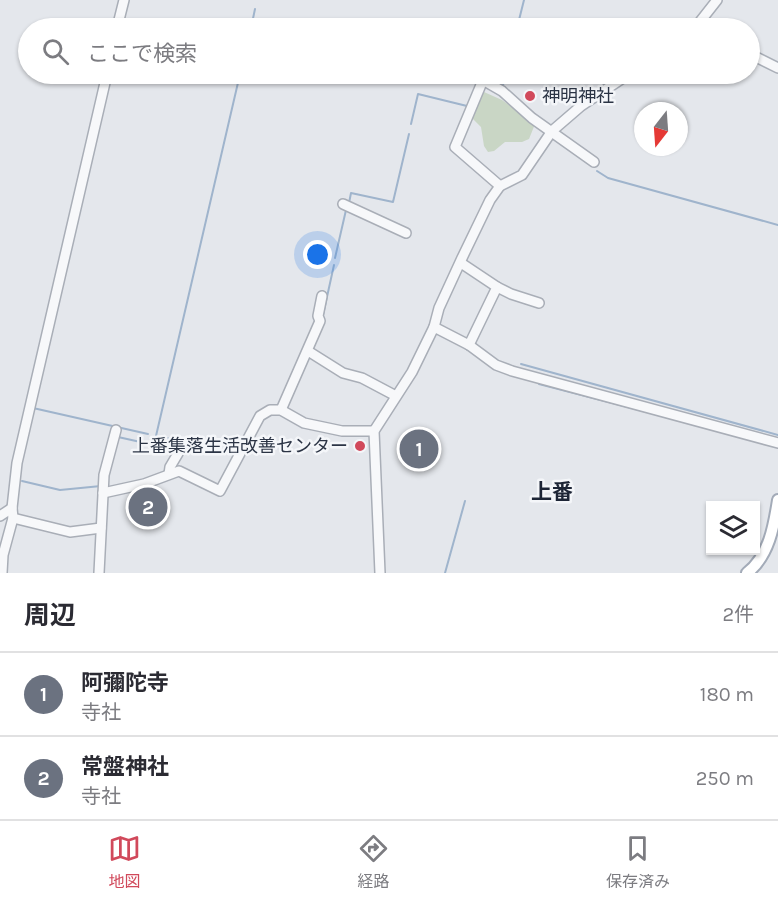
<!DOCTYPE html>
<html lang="ja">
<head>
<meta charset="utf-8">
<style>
  body { margin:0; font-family:Karla,"Noto Sans JP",sans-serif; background:#f2f2f3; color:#2b2b33 }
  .controls { position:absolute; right:18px; bottom:18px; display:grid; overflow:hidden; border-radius:0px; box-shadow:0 2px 4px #0004 }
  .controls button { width:54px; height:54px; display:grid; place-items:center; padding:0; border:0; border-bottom:2px solid #e1e1e2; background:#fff; color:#2b2b33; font:30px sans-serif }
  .compass { position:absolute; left:634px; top:102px; width:54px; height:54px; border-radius:50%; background:#fff; box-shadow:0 2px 4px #0004; rotate:197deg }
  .you { position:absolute; left:318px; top:255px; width:21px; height:21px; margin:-15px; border:4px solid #fff; border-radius:50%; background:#1a73e8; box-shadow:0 0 0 9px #1a73e833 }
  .badge { display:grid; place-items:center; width:39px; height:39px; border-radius:50%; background:#d1495b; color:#fff; font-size:20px; font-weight:700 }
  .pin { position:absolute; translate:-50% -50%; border:3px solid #fff; box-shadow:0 2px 6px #0006 }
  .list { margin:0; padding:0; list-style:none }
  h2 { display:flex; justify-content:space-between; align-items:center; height:78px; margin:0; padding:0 24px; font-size:26px }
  h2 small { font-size:20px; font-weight:400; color:#7c7c81 }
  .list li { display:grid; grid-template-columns:39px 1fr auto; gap:18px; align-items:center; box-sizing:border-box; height:84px; padding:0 24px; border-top:2px solid #e1e1e2 }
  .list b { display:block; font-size:22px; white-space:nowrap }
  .list p { margin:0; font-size:20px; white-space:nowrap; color:#7c7c81 }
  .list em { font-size:20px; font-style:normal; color:#7c7c81 }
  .icon { flex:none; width:33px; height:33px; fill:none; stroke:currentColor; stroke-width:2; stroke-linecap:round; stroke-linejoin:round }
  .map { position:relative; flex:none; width:778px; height:573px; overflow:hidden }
  .search { position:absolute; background:#fff; box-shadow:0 2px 4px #0004; left:18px; right:18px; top:18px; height:66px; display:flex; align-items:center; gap:15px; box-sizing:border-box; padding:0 21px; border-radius:33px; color:#7c7c81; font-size:22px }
  .sheet { height:246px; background:#fff }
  nav { display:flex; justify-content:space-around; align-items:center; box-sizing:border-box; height:84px; border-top:2px solid #e1e1e2; background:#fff; font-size:16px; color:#7c7c81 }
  nav a { display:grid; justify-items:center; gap:3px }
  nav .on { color:#d1495b }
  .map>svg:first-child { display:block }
  .green { fill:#c9d6c5 }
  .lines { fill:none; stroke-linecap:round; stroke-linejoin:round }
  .stream { stroke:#9fb4cc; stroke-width:2 }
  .minor-casing { stroke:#a9aeb7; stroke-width:12 }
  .major-casing { stroke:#a3abb8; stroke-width:14 }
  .minor { stroke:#f7f8fa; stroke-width:9 }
  .major { stroke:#fff; stroke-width:10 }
  .poi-dot { fill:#d1495b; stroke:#f4f6f9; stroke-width:2 }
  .labels { text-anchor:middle; stroke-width:5; stroke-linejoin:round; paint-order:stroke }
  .poi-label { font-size:18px; fill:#2b3445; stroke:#f4f6f9; text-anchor:start }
  .quarter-label { font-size:21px; font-weight:bold; fill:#1d2536; stroke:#f4f6f9 }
</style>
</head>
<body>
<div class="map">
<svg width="778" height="573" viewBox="0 0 778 573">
  <rect width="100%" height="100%" fill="#e4e7ec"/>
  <polygon class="green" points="484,92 502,100 531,121 535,124 529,139 522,142 505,142 494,151 488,152 484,146 481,127 471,117 481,94"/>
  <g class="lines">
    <g class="stream">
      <polyline points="251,28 255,9"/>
      <polyline points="517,28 524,0"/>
      <polyline points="482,74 503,85 506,74"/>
      <polyline points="411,124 418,94 467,106 469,103"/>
      <polyline points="597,171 608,178 778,225"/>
      <polyline points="349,203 351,193 393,202 409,134"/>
      <polyline points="335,258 346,210"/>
      <polyline points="323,315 334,265"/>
      <polyline points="521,364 778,435"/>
      <polyline points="539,384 647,412"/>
      <polyline points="33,408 148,434"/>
      <polyline points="156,436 240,74"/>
      <polyline points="118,437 154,445"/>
      <polyline points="163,437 180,442"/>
      <polyline points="108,478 112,460"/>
      <polyline points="22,481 60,490 101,486"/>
      <polyline points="445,573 465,501"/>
    </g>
    <g class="minor-casing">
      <g id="minor">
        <polyline points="117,28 124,0"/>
        <polyline points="695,28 717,0"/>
        <polyline points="750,54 778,68"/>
        <polyline points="500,186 455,147 483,80 502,91 532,118 594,162"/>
        <polyline points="343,204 406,233"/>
        <polyline points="461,263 497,287 469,345"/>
        <polyline points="497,287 511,294 539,303"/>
        <polyline points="434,327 469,345 496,365 512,371 778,443"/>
        <polyline points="308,351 343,373 362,378 396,396"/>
        <polyline points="281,410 320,321 318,316 322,296"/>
        <polyline points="169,474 170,467 183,445"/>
        <polyline points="103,493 144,484 179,471 220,491 260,416 270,410 281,410 304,423 342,431 374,431"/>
        <polyline points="0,516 12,508"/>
        <polyline points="13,518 70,532 101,528"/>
        <polyline points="2,573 3,555 13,518 12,508 17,463 107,74"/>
        <polyline points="99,573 104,475 116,430"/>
        <polyline points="380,573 374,431 412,372 434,327 439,308 462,258 490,200 500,186 522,175 552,131 581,106 629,74"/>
      </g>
    </g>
    <g class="major-casing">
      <path id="major" d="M747,573C769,556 774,526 778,500"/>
    </g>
    <use href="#minor" class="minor"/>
    <use href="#major" class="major"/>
  </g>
  <g class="poi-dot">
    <circle cx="530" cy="96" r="6"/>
    <circle cx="360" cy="446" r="6"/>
  </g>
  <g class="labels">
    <g class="poi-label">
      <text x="542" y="102">神明神社</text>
      <text x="348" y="452" text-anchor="end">上番集落生活改善センター</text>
    </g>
    <g class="quarter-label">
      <text x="552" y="499">上番</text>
    </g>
  </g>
</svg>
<div class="controls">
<button><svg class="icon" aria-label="layers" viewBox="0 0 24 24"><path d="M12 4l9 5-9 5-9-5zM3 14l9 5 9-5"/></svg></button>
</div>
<svg class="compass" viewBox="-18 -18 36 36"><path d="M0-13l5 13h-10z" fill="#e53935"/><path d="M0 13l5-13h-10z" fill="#7c7c81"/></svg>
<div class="you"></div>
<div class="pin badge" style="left:419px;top:449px;background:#6b7280">1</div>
<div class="pin badge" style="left:148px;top:507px;background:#6b7280">2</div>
<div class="search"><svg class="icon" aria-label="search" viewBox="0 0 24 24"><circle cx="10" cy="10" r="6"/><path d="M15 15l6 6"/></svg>ここで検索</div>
</div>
<section class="sheet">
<h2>周辺<small>2件</small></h2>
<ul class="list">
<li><span class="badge" style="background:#6b7280">1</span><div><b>阿彌陀寺</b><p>寺社</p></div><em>180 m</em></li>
<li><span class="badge" style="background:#6b7280">2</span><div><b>常盤神社</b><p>寺社</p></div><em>250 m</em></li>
</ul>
</section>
<nav>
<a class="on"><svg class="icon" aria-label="map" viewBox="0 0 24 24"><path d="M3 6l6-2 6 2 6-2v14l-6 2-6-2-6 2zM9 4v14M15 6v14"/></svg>地図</a>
<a><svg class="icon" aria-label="directions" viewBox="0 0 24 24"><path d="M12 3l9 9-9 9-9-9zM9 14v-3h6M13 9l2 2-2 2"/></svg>経路</a>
<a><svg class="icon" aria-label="saved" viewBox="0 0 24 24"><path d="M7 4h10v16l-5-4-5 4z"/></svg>保存済み</a>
</nav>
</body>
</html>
